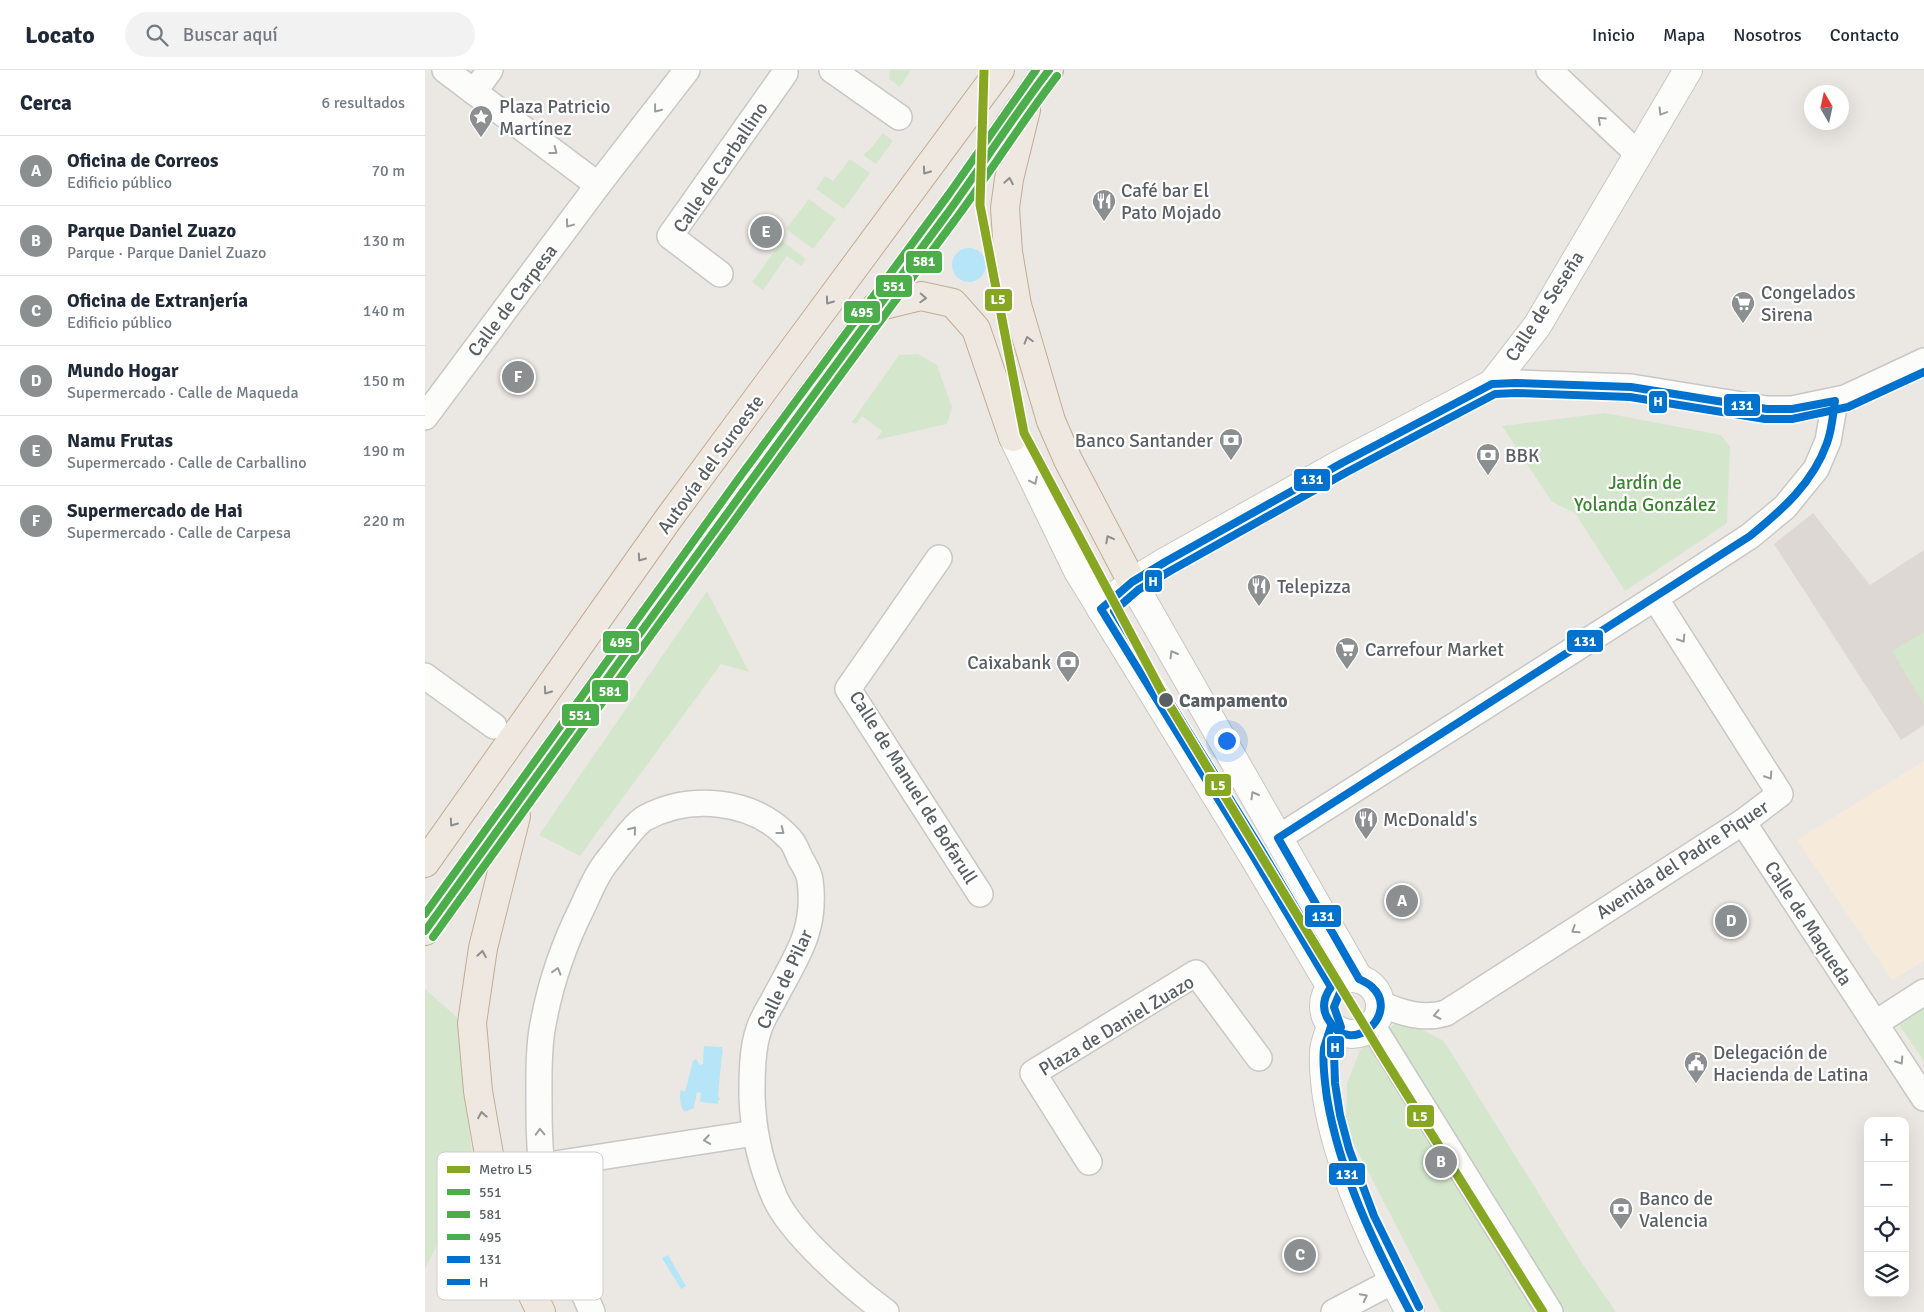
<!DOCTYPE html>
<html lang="es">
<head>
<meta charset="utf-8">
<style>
  body { margin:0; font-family:Signika,sans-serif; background:#f2f2f3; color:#1f2937 }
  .controls { position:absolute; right:15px; bottom:15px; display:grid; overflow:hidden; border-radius:10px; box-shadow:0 5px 20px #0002 }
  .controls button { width:45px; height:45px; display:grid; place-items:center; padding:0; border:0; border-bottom:1px solid #e0e1e3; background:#fff; color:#1f2937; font:25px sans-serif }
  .compass { position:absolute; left:1379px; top:15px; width:45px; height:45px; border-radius:50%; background:#fff; box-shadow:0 5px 20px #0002; rotate:351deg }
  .you { position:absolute; left:801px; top:670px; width:18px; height:18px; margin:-12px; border:4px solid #fff; border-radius:50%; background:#1a73e8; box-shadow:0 0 0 8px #1a73e833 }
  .badge { display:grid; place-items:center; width:32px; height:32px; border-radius:50%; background:#8c8f90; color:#fff; font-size:16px; font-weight:700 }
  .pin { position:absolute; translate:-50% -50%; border:2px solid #fff; box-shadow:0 1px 5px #0006 }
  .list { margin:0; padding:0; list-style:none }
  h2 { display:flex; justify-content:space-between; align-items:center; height:65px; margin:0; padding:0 20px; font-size:21px }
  h2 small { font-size:16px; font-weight:400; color:#747a83 }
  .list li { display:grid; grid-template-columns:32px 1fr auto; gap:15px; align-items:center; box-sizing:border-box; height:70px; padding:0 20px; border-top:1px solid #e0e1e3 }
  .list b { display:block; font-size:19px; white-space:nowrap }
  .list p { margin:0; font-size:16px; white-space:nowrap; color:#747a83 }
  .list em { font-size:16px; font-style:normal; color:#747a83 }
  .icon { flex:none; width:28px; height:28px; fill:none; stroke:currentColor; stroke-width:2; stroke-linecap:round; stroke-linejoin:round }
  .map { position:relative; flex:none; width:1499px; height:1242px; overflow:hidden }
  header { display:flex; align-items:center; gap:30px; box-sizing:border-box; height:70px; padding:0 25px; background:#fff; border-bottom:1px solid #e0e1e3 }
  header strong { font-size:24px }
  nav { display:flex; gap:28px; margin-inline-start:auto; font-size:18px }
  .search { width:350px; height:45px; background:#f2f2f3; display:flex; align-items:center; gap:12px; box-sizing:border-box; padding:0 18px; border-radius:28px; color:#747a83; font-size:19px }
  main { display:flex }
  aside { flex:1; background:#fff }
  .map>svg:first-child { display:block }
  .commercial { fill:#f6ebdb }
  .education { fill:#ddd8d3 }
  .green { fill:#d4e7cd }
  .water { fill:#b6e5f7 }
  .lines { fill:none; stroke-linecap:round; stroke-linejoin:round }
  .street-casing { stroke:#c7c7c6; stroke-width:28 }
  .secondary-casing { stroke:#c7c7c6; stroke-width:30 }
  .highway-casing { stroke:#c2ac91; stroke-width:30 }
  .street { stroke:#fcfcfb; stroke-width:25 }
  .secondary { stroke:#fcfcfb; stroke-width:28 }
  .highway { stroke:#eee8e0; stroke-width:28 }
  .bus-1-casing { stroke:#fff; stroke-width:11 }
  .bus-2-casing { stroke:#fff; stroke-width:11 }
  .bus-3-casing { stroke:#fff; stroke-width:11 }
  .bus-4-casing { stroke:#fff; stroke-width:11 }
  .bus-5-casing { stroke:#fff; stroke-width:11 }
  .bus-1 { stroke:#4cae4a; stroke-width:8 }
  .bus-2 { stroke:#4cae4a; stroke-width:8 }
  .bus-3 { stroke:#4cae4a; stroke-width:8 }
  .bus-4 { stroke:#0072ce; stroke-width:8 }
  .bus-5 { stroke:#0072ce; stroke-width:8 }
  .metro-1-casing { stroke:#fff; stroke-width:12 }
  .metro-1 { stroke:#87a722; stroke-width:9 }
  .oneway { stroke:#9a9ea0 }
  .oneway2 { stroke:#8d8f8f }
  .stop-dot { fill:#595f63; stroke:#fff; stroke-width:2 }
  .labels { text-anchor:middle; stroke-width:4.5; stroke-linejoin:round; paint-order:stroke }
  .poi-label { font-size:19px; fill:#595f63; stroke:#fff; text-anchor:start }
  .street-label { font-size:19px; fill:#595f63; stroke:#fff }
  .park-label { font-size:19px; fill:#38852e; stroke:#fff }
  .stop-label { font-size:19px; font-weight:bold; fill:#595f63; stroke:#fff; text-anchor:start }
  .key { fill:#fff; stroke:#cdcfd0; stroke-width:1 }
  .key-label { font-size:14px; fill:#595f63 }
  .line-badge { stroke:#fff; stroke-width:2 }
  .badge-label { font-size:14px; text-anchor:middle; font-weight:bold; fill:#fff }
</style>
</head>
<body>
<header>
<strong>Locato</strong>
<div class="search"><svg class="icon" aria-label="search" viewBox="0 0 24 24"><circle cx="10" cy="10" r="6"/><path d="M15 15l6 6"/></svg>Buscar aquí</div>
<nav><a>Inicio</a><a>Mapa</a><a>Nosotros</a><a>Contacto</a></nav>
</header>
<main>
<aside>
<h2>Cerca<small>6 resultados</small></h2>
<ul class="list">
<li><span class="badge">A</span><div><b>Oficina de Correos</b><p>Edificio público</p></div><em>70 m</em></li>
<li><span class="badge">B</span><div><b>Parque Daniel Zuazo</b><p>Parque · Parque Daniel Zuazo</p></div><em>130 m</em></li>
<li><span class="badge">C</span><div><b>Oficina de Extranjería</b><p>Edificio público</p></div><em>140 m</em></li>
<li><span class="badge">D</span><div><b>Mundo Hogar</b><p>Supermercado · Calle de Maqueda</p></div><em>150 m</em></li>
<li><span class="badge">E</span><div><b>Namu Frutas</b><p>Supermercado · Calle de Carballino</p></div><em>190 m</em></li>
<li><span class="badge">F</span><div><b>Supermercado de Hai</b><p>Supermercado · Calle de Carpesa</p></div><em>220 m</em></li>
</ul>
</aside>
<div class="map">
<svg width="1499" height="1242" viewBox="0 0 1499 1242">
  <rect width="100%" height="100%" fill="#ebe8e4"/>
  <polygon class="commercial" points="1499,691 1499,891 1467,910 1372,770"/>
  <polygon class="education" points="1388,443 1445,515 1499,480 1499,655 1476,670 1349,474"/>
  <g class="green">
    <polygon points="465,0 486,0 475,17 464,9"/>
    <polygon points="458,63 468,71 451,94 438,85 445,79"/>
    <polygon points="425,89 445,103 419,139 391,119 400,106 408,111"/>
    <polygon points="384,129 411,149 388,179 361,159"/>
    <polygon points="357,171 381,189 376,196 362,186 338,220 327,212"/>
    <polygon points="493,284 512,295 527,337 522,354 451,370 457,361 437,346 431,354 427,352 474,285"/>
    <polygon points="1180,343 1296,365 1305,377 1302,453 1200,521 1150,443 1127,432 1077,356"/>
    <polygon points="282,521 324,602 296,594 155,786 114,765"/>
    <polygon points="1499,562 1499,635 1467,581"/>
    <polygon points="0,919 43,957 43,1039 48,1102 0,1199"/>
    <polygon points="1499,936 1499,991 1473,953"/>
    <polygon points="970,954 998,960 1019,971 1157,1193 1191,1242 1016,1242 921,1059 922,1014 935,980"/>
  </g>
  <g class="water">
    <circle cx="544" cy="195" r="17"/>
    <path d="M279,976L297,977L298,985H297L293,1025L295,1030H293V1034L275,1032L276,1023L272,1022L269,1038L260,1042C255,1037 254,1027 256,1020L260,1022L268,991L271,989L275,995L278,994Z"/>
    <polygon points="243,1185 261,1216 256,1219 237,1188"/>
  </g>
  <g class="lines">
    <g class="street-casing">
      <g id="street">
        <polyline points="20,0 173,115"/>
        <polyline points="407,0 474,47"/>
        <polyline points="1124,0 1212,83"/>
        <polyline points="49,22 65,0"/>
        <polyline points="295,204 245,166 360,3"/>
        <polyline points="1067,314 1091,313 1206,317 1342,339 1367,339 1420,328 1499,291"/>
        <polyline points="0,347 173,115 262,0"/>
        <polyline points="514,488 423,619 555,824"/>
        <polyline points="0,606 69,656"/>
        <polyline points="1318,752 1499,1028"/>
        <polyline points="853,768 1230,528 1325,466 1360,437 1391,399 1403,371 1410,331"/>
        <path d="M956,934C977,943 998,950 1021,943L1318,752L1355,724L1230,528"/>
        <polyline points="1451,953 1499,922"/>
        <polyline points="947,955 1125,1242"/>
        <polyline points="664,1092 608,1003 771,903 834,988"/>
        <polyline points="117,1096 330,1063"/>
        <path d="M167,1242C147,1195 126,1147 117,1096C114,1076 114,1055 114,1034C114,1010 113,984 117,960C124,918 138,876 157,838C164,823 170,807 180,794C189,783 209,754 220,748C265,724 327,729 363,767C369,772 372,781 375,788C379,795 384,802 385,810C392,862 370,888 348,931C343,940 337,949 334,959C327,978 327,1005 327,1026C328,1060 336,1096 350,1128C366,1164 428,1218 461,1242"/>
        <polyline points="909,1242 968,1211"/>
      </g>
    </g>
    <g class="secondary-casing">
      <g id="secondary">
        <polyline points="588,367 653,501 827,784 906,917"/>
        <polyline points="707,512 934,909"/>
        <polyline points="676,539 707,512 740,492 917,393 1067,314 1112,256 1263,0"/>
        <circle cx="927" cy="936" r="28"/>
        <path d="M906,956C904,964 899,974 899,982C896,1065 946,1170 985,1242"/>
      </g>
    </g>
    <g class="highway-casing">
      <g id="highway">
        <polyline points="601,40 584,109 580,138 583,182 592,235 626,351 643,390 707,512"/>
        <polyline points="451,237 496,226 528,233 551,259 588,367"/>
        <polyline points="91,746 58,878 47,953 53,1021 68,1108 95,1199 116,1242"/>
        <polyline points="0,793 244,448 575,0"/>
        <path d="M0,861C172,622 342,382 519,148C555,100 586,47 624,0"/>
      </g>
    </g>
    <use href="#street" class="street"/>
    <use href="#secondary" class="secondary"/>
    <use href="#highway" class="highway"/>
    <g class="bus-1-casing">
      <path id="bus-1" d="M0,861C172,622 344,384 519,148C555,99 587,48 624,0"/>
    </g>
    <g class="bus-2-casing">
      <path id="bus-2" d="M8,867C180,628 352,390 527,154C563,106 595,54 632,6"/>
    </g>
    <g class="bus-3-casing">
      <polyline id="bus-3" points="0,844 314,408 524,124 611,0"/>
    </g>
    <g class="bus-4-casing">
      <g id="bus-4">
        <path d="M1091,313L1206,317L1342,339H1367L1410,331C1408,344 1407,360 1402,373C1388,413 1357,440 1325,466L853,768L934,909C938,911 943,913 947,917C976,943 926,990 903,949C896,938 899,927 906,917L827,784L676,539L707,512L740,492L917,393L1067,314Z"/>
        <path d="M906,956C904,963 901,971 899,978C897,994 900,1012 902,1028C915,1104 949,1174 985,1242"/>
      </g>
    </g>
    <g class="bus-5-casing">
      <polyline id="bus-5" points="994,1237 949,1146 924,1079 915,1045 910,1013 909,982 916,957 909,937 916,920 915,913 836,779 689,541 713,520 745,501 922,402 1070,324 1091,323 1205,327 1340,349 1367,349 1423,337 1499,302"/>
    </g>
    <use href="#bus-1" class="bus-1"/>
    <use href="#bus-2" class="bus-2"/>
    <use href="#bus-3" class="bus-3"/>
    <use href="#bus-4" class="bus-4"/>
    <use href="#bus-5" class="bus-5"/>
    <g class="metro-1-casing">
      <polyline id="metro-1" points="559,0 555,135 599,363 739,626 959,988 1118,1242"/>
    </g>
    <use href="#metro-1" class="metro-1"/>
  </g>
  <defs><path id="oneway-chevron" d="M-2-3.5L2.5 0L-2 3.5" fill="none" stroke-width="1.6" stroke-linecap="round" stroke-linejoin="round" transform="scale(1.25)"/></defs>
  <g class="oneway">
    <use href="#oneway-chevron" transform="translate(232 39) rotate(128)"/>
    <use href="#oneway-chevron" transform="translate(1237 42) rotate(121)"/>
    <use href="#oneway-chevron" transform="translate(1176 50) rotate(-137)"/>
    <use href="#oneway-chevron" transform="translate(129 81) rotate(37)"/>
    <use href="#oneway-chevron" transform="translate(144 154) rotate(127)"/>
    <use href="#oneway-chevron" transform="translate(609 411) rotate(64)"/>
    <use href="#oneway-chevron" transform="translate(1257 569) rotate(57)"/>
    <use href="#oneway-chevron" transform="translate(748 584) rotate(-120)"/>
    <use href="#oneway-chevron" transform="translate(1344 706) rotate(57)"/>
    <use href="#oneway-chevron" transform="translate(829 725) rotate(-120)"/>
    <use href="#oneway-chevron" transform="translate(208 760) rotate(-51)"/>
    <use href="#oneway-chevron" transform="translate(356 761) rotate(38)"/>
    <use href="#oneway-chevron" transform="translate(1150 860) rotate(147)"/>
    <use href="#oneway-chevron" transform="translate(132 901) rotate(-73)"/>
    <use href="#oneway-chevron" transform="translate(1012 945) rotate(168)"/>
    <use href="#oneway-chevron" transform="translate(1475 991) rotate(57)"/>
    <use href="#oneway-chevron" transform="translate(115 1062) rotate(-92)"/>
    <use href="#oneway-chevron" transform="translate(282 1070) rotate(171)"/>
    <use href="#oneway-chevron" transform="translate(939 1227) rotate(-27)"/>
  </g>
  <g class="oneway2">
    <use href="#oneway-chevron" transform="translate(501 101) rotate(126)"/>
    <use href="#oneway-chevron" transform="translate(584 111) rotate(-80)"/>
    <use href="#oneway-chevron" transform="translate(498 228) rotate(3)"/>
    <use href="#oneway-chevron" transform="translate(404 231) rotate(126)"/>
    <use href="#oneway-chevron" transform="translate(603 270) rotate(-106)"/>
    <use href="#oneway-chevron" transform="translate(684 469) rotate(-118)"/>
    <use href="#oneway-chevron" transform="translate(216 488) rotate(125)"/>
    <use href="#oneway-chevron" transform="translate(122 621) rotate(125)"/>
    <use href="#oneway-chevron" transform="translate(28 753) rotate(125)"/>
    <use href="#oneway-chevron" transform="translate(57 884) rotate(-81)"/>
    <use href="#oneway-chevron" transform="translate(57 1045) rotate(-100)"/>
  </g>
  <defs>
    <g id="sight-pin" transform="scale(1.25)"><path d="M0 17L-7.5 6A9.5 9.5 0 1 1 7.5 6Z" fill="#8c8f90" stroke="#fff"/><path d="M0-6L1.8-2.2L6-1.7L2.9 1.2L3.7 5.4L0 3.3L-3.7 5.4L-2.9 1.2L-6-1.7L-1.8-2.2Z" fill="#fff"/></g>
    <g id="restaurant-pin" transform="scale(1.25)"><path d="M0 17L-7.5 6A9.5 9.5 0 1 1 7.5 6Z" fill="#8c8f90" stroke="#fff"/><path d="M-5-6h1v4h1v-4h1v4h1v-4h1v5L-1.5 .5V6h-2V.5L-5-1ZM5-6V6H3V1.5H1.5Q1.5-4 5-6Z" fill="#fff"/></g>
    <g id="supermarket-pin" transform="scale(1.25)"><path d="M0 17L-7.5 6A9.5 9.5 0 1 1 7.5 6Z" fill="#8c8f90" stroke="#fff"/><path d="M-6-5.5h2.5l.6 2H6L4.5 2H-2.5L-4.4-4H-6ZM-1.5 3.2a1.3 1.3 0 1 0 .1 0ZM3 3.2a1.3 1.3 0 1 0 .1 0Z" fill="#fff"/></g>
    <g id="bank-pin" transform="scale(1.25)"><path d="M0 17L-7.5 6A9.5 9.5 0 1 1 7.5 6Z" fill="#8c8f90" stroke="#fff"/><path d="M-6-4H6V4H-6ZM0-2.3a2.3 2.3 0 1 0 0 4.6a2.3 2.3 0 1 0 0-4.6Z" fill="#fff"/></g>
    <g id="civic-pin" transform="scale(1.25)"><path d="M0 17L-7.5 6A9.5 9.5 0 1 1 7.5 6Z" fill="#8c8f90" stroke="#fff"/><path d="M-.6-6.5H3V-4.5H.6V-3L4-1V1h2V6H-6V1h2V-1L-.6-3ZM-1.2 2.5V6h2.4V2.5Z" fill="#fff"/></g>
  </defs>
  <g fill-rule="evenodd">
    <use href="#sight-pin" x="56" y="47"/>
    <use href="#restaurant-pin" x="679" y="131"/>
    <use href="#supermarket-pin" x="1318" y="233"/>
    <use href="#bank-pin" x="806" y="370"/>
    <use href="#bank-pin" x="1063" y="385"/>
    <use href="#restaurant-pin" x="834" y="516"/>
    <use href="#supermarket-pin" x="922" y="579"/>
    <use href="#bank-pin" x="643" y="592"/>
    <use href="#restaurant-pin" x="941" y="749"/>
    <use href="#civic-pin" x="1271" y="993"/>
    <use href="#bank-pin" x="1196" y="1139"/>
  </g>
  <circle class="stop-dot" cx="741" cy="630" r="8"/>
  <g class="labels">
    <g class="poi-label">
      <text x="74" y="43">Plaza Patricio<tspan x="74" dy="22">Martínez</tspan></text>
      <text x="696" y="127">Café bar El<tspan x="696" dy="22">Pato Mojado</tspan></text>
      <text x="1336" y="229">Congelados<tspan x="1336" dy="22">Sirena</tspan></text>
      <text x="788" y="377" text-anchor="end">Banco Santander</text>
      <text x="1080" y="392">BBK</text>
      <text x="852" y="523">Telepizza</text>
      <text x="940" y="586">Carrefour Market</text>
      <text x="626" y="599" text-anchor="end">Caixabank</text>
      <text x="958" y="756">McDonald's</text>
      <text x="1288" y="989">Delegación de<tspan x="1288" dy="22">Hacienda de Latina</tspan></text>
      <text x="1214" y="1135">Banco de<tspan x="1214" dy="22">Valencia</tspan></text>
    </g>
    <g class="street-label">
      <text transform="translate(295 97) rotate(-56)" y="7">Calle de Carballino</text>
      <text transform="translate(87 230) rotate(-53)" y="7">Calle de Carpesa</text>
      <text transform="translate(1119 236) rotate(-57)" y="7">Calle de Seseña</text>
      <text transform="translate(285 394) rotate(-54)" y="7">Autovía del Suroeste</text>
      <text transform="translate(489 717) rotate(58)" y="7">Calle de Manuel de Bofarull</text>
      <text transform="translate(1257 789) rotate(-33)" y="7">Avenida del Padre Piquer</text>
      <text transform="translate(1384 853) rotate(57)" y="7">Calle de Maqueda</text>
      <text transform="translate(359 909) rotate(-65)" y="7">Calle de Pilar</text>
      <text transform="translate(691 955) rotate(-31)" y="7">Plaza de Daniel Zuazo</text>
    </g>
    <g class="park-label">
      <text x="1220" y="419">Jardín de<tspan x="1220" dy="22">Yolanda González</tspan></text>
    </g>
    <g class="stop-label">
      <text x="754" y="637">Campamento</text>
    </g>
  </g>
  <rect x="12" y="1082" width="166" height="148" rx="8" class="key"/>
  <rect x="22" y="1096" width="23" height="7" fill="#87a722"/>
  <rect x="22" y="1119" width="23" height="6" fill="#4cae4a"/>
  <rect x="22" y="1141" width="23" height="7" fill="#4cae4a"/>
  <rect x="22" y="1164" width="23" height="6" fill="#4cae4a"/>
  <rect x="22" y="1186" width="23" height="7" fill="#0072ce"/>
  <rect x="22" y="1209" width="23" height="6" fill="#0072ce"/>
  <g class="key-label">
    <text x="54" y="1104">Metro L5</text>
    <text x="54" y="1127">551</text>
    <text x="54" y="1149">581</text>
    <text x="54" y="1172">495</text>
    <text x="54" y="1194">131</text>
    <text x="54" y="1217">H</text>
  </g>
  <g class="line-badge">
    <rect x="480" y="180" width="38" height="24" rx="5" fill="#4cae4a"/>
    <rect x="450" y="204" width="38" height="24" rx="5" fill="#4cae4a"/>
    <rect x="559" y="218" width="29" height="24" rx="5" fill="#87a722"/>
    <rect x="418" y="230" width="38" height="24" rx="5" fill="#4cae4a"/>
    <rect x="1223" y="320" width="20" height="24" rx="5" fill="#0072ce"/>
    <rect x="1298" y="323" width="38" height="24" rx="5" fill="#0072ce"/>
    <rect x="868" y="398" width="38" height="24" rx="5" fill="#0072ce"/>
    <rect x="719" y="499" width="19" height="24" rx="5" fill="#0072ce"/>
    <rect x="1141" y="559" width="38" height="24" rx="5" fill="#0072ce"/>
    <rect x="177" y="560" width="38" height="24" rx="5" fill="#4cae4a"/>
    <rect x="166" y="609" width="38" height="24" rx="5" fill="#4cae4a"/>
    <rect x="136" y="633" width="39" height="24" rx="5" fill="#4cae4a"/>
    <rect x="779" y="703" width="28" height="24" rx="5" fill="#87a722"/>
    <rect x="879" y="834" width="38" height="24" rx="5" fill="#0072ce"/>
    <rect x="901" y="965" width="19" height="24" rx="5" fill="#0072ce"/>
    <rect x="981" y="1034" width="29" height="24" rx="5" fill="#87a722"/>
    <rect x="903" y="1092" width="38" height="24" rx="5" fill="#0072ce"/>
  </g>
  <g class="badge-label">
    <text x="499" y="196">581</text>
    <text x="469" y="221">551</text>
    <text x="573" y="234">L5</text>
    <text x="437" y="247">495</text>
    <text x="1233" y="336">H</text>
    <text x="1317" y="340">131</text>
    <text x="887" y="414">131</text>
    <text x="728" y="516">H</text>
    <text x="1160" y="576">131</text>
    <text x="196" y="577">495</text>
    <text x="185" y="626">581</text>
    <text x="155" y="650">551</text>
    <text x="793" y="720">L5</text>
    <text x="898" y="851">131</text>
    <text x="910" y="982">H</text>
    <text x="995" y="1051">L5</text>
    <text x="922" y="1109">131</text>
  </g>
</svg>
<div class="controls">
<button>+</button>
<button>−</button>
<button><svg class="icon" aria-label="locate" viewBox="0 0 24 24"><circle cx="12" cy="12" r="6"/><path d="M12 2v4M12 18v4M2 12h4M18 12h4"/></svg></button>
<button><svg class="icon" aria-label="layers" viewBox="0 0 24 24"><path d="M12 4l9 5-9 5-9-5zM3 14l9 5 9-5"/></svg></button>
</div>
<svg class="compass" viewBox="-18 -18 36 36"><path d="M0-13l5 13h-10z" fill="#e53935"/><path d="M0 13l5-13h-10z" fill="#747a83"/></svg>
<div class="you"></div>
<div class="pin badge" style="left:977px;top:831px">A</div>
<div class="pin badge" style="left:1016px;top:1092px">B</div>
<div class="pin badge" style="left:875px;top:1185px">C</div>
<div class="pin badge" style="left:1306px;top:851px">D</div>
<div class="pin badge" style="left:341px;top:162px">E</div>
<div class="pin badge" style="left:93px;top:307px">F</div>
</div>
</main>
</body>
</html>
